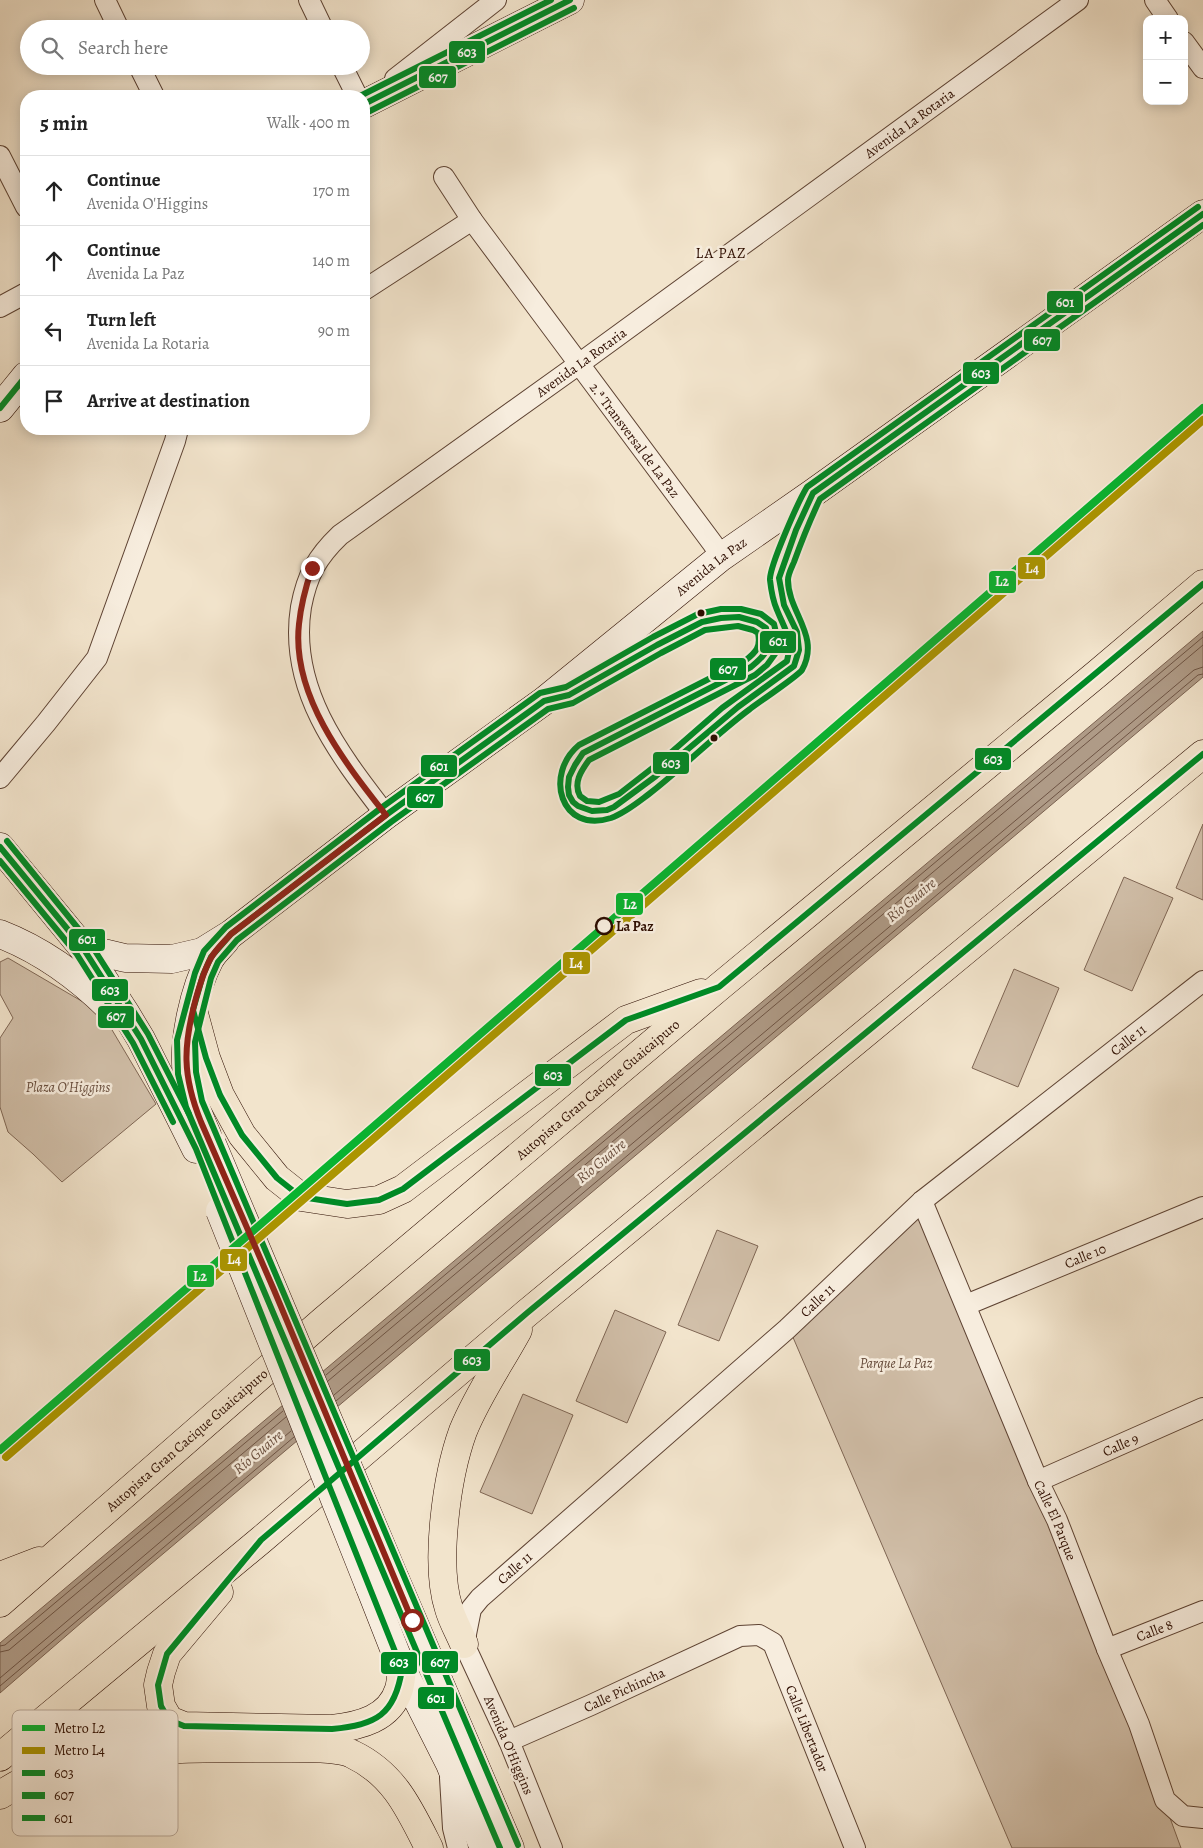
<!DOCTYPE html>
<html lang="en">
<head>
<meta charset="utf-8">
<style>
  body { margin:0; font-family:Alegreya,serif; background:#f2f2f2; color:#222 }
  .controls { position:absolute; right:15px; top:15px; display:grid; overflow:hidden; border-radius:10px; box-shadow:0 2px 12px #0003 }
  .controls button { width:45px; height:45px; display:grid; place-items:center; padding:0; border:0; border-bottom:1px solid #e0e0e0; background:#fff; color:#222; font:25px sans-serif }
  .stop { position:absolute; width:15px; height:15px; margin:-11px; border:4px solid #8f2418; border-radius:50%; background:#fff }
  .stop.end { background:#8f2418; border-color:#fff; box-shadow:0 1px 5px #0008 }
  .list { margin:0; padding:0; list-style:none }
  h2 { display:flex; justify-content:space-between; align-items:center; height:65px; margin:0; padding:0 20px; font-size:21px }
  h2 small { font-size:16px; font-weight:400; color:#767676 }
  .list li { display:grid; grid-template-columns:32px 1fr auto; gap:15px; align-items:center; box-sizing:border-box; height:70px; padding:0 20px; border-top:1px solid #e0e0e0 }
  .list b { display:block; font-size:19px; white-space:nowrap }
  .list p { margin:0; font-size:16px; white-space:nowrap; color:#767676 }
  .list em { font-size:16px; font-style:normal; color:#767676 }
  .icon { flex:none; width:28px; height:28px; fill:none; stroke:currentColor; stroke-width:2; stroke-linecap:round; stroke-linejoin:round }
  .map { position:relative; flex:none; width:1203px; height:1848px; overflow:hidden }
  .search { position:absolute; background:#fff; box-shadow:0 2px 12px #0003; left:20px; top:20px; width:350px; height:55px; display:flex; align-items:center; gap:12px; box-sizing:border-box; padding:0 18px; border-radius:28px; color:#767676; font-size:19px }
  .panel { position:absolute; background:#fff; box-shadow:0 2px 12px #0003; left:20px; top:90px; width:350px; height:345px; border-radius:20px }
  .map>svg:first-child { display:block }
  .green { fill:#d1bfa9; stroke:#7f6654 }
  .water { fill:#af9b87; stroke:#7b6251 }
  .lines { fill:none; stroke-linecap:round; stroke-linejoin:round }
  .shore { stroke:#6e5444; stroke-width:1 }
  .minor-casing { stroke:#5e4333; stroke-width:22 }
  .secondary-casing { stroke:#2d0d00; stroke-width:29 }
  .motorway-casing { stroke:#2d0d00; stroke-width:29 }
  .minor { stroke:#f7edde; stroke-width:20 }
  .secondary { stroke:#f7edde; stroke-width:28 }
  .motorway { stroke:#f2e4cc; stroke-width:28 }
  .secondary-bridge-casing { stroke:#2d0d00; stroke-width:29; stroke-linecap:butt }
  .secondary-bridge { stroke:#f7edde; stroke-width:28 }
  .bus-1-casing { stroke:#f7edde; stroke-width:10 }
  .bus-2-casing { stroke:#f7edde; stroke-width:10 }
  .bus-3-casing { stroke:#f7edde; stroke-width:10 }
  .bus-1 { stroke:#008a26; stroke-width:6 }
  .bus-2 { stroke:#008a26; stroke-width:6 }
  .bus-3 { stroke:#008a26; stroke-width:6 }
  .metro-1-casing { stroke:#f7edde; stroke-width:11 }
  .metro-2-casing { stroke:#f7edde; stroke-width:11 }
  .metro-1 { stroke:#09b330; stroke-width:8 }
  .metro-2 { stroke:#ab9500; stroke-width:8 }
  .route { stroke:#8f2418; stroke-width:6 }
  .bus-dot { fill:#2d0d00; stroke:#f7edde; stroke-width:2 }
  .stop-dot { fill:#f7edde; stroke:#2d0d00; stroke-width:2.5 }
  .labels { text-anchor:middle; stroke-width:5; stroke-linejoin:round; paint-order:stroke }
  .street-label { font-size:14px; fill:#2d0d00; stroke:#f7edde }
  .stop-label { font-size:14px; font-weight:bold; fill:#2d0d00; stroke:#f7edde; text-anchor:start }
  .park-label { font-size:14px; font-style:italic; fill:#664b3b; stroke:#f7edde }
  .neighbourhood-label { font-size:15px; letter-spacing:1px; fill:#2d0d00; stroke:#f7edde }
  .water-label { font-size:15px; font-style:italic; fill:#684d3d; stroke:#f7edde }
  .key { fill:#f7edde; stroke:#baaa9b; stroke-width:1 }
  .key-label { font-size:14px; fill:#2d0d00 }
  .line-badge { stroke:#f7edde; stroke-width:2 }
  .badge-label { font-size:14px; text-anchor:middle; font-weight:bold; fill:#fff }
</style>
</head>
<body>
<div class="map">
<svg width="1203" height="1848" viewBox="0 0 1203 1848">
  <rect width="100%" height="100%" fill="#f2e4cc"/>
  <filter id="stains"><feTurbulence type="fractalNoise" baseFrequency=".004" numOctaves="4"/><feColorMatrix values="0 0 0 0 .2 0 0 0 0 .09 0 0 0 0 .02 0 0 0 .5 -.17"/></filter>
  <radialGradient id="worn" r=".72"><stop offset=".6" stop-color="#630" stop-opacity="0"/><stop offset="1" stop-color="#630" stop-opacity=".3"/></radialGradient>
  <g class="green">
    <polygon points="1203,824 1203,900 1176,888"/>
    <polygon points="1124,877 1173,898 1132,991 1084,970"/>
    <polygon points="8,958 102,1013 156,1104 62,1182 33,1154 8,1132 0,1107 0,1038 13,1018 0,994 0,962"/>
    <polygon points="1014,969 1059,988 1018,1087 972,1068"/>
    <polygon points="923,1209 1136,1725 1181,1848 1012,1848 792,1335"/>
    <polygon points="717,1230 758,1246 719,1341 678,1325"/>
    <polygon points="615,1310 666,1332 627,1423 576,1401"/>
    <polygon points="523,1394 573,1415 532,1514 480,1492"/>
  </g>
  <polygon class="water" points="1203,631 1203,677 81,1623 0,1693 0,1643"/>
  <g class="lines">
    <g class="shore">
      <polyline points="326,1375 1203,637"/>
      <polyline points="328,1381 1203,645"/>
      <polyline points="334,1395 1194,670 1203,667"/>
      <polyline points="336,1401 1198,675 1203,674"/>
      <polyline points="0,1646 5,1645 283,1411"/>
      <polyline points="0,1652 9,1650 286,1417"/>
      <polyline points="0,1678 291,1431"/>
      <polyline points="0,1686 294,1437"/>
    </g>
    <g class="minor-casing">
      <g id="minor">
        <polyline points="105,0 119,29"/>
        <polyline points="309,0 323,29"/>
        <polyline points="1155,0 1168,19"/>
        <polyline points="1184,42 1203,68"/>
        <polyline points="139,66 154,96"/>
        <polyline points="342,66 357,96"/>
        <polyline points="395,79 496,0"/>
        <polyline points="0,156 26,207"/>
        <polyline points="444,177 472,220 713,544 721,557"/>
        <polyline points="364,290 472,220"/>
        <polyline points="0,307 26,293"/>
        <polyline points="0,778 46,723 97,658 175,441 178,429"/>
        <path id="s1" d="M386,815C339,754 288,689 301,607C307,575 317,557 340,535L579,364L1078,0"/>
        <path id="s2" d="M922,1201L1038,1481L1057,1520L1107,1649L1139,1724L1165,1800L1183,1816L1203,1818"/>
        <path id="s3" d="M966,1305L1203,1207"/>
        <path id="s4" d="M1038,1481L1203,1408"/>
        <path id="s5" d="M1107,1649L1203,1611"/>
        <path id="s6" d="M509,1741L591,1705L740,1636L759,1635L773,1643L855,1848"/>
        <polyline points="450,1778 453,1828 458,1848"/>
        <path id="s7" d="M552,1848L509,1741L464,1644L471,1609L480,1598L787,1329L922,1201L1203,981"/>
      </g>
    </g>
    <g class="secondary-casing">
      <g id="secondary">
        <polyline points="364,104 570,0"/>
        <polyline points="0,408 26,376"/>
        <polyline points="0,847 83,948 126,1014 141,1039 196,1149"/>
        <path d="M0,934C44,951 80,978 113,1011"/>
        <path id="s8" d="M83,948L125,958L172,959L202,952L231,934L386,815L544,701L721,557L813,493L1203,214"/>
        <path d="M207,1135C198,1115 190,1095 187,1074C182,1041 195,987 210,959C214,952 220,947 225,941"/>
        <polyline points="395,1579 510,1848"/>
        <polyline points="369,1585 402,1669 450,1764 484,1848"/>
      </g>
    </g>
    <g class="motorway-casing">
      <g id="motorway">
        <polyline points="193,1010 206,1058 220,1095 242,1135 277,1178 301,1197 347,1204 379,1200 403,1189 626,1020 701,993"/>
        <polyline points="0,1576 39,1561"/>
        <path d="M219,1592L167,1654L161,1672L158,1685L161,1706L169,1720L184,1726L332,1729C359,1726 390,1719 399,1689C401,1682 401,1675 402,1669"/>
        <path id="s9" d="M0,1603L324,1320L719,987L1098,673L1203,584"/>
        <path d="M464,1644C459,1632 452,1620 449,1609C434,1564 447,1475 463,1431C477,1396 500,1363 518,1330"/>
        <polyline points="0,1757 261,1540 527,1313 1203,754"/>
        <path d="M0,1795C21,1782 44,1769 68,1762C78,1760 88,1759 98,1757C158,1747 219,1748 280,1748C296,1748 339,1747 352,1754C394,1774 409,1808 429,1848"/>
      </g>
    </g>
    <use href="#minor" class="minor"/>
    <use href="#secondary" class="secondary"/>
    <use href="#motorway" class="motorway"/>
    <g class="secondary-bridge-casing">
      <g id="secondary-bridge">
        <polyline points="212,1144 395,1579"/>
        <polyline points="220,1211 369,1585"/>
      </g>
    </g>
    <use href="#secondary-bridge" class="secondary-bridge"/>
    <g class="bus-1-casing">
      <g id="bus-1">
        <polyline points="364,104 570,0"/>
        <path d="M1203,214L813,493L796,530L779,578L784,605L797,632L799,650L794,666L738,707L656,776L614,807L607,810L592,811L578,806L573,802L569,795L568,787L569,777L575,765L583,753L751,667C767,654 771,649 766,628L757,622L739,617L721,618L702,622L657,645L569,695L544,701L386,815L231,934L211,957L203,975L193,1010L206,1058L220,1095L242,1135L277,1178L301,1197L347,1204L379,1200L403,1189L626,1020L719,987L1203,584"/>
        <polyline points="0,408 26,376"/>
        <polyline points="0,847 83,948 141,1039 196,1149 328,1483"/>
        <path d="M328,1483L402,1669C395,1715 376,1725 332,1729L184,1726L169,1720L161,1706L158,1685L167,1654L261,1540Z"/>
        <polyline points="328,1483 527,1313 1203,754"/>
      </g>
    </g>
    <g class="bus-2-casing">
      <g id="bus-2">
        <polyline points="368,112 574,8"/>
        <polyline points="0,861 76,953 133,1043 173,1122"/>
        <path d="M518,1845L202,1101L196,1072L195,1042L211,978L218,962L237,940L391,822L548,709L573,703L661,653L705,630L738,626L753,630L758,633C761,647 756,652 746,660L579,745C544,774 560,834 611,818C625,813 637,803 649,794C684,767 715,735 750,709C759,702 798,676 802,670C821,636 788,612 788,580C788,574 792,567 794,562C802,540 810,520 820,499L1203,225"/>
      </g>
    </g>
    <g class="bus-3-casing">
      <g id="bus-3">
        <polyline points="360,96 551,0"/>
        <polyline points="7,841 90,943 148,1034 189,1114"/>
        <path d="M500,1848L186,1107L178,1074L177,1040L195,973L204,951L226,927L381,808L540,693L566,687L653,637L698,614L721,609H741L761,614L774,624L778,641L775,654L767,665L755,675L589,760C581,771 573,783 580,796L587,801L599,802L619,794L659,763L722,708L787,661C793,638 785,630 777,610C773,601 771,589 770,580C769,567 799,500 807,487L1198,207"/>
      </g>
    </g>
    <use href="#bus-1" class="bus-1"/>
    <use href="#bus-2" class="bus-2"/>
    <use href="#bus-3" class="bus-3"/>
    <g class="metro-1-casing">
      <polyline id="metro-1" points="0,1450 1203,408"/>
    </g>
    <g class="metro-2-casing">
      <polyline id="metro-2" points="6,1457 1203,420"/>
    </g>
    <use href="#metro-1" class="metro-1"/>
    <use href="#metro-2" class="metro-2"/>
  </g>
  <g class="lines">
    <path class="route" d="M312,568C306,586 301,604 299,624C291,695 345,763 386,815L231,934C224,942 216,949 211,958C204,970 200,984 196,998C183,1046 182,1075 201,1122L274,1290L412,1620"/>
  </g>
  <g class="bus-dot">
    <circle cx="701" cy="613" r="4.5"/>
    <circle cx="714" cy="738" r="4.5"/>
  </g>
  <circle class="stop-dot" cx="604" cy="926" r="8"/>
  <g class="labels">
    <g class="street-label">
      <text dy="5" stroke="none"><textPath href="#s1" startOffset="1018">Avenida La Rotaria</textPath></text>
      <text dy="5" stroke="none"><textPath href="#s1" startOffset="612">Avenida La Rotaria</textPath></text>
      <text transform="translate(635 440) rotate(53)" y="5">2.ª Transversal de La Paz</text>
      <text dy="5" stroke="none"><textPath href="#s8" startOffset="760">Avenida La Paz</textPath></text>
      <text dy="5" stroke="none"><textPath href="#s7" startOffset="1128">Calle 11</textPath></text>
      <text dy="5" stroke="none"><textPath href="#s9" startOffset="788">Autopista Gran Cacique Guaicaipuro</textPath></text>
      <text dy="5" stroke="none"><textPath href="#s3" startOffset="129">Calle 10</textPath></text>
      <text dy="5" stroke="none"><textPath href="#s7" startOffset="722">Calle 11</textPath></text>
      <text dy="5" stroke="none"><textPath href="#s9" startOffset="248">Autopista Gran Cacique Guaicaipuro</textPath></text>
      <text dy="5" stroke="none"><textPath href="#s4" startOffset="90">Calle 9</textPath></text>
      <text dy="5" stroke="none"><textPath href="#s2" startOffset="346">Calle El Parque</textPath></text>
      <text dy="5" stroke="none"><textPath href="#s7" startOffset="318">Calle 11</textPath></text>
      <text dy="5" stroke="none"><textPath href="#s5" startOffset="51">Calle 8</textPath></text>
      <text dy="5" stroke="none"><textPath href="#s6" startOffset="126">Calle Pichincha</textPath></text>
      <text dy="5" stroke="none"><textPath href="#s6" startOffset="381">Calle Libertador</textPath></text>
      <text transform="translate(509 1745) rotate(67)" y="5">Avenida O'Higgins</text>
    </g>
    <g class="stop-label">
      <text x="616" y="931">La Paz</text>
    </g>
    <g class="park-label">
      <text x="68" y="1092">Plaza O'Higgins</text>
      <text x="896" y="1368">Parque La Paz</text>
    </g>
    <g class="neighbourhood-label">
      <text x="721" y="258">LA PAZ</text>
    </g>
    <g class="water-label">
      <text transform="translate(911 900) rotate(-40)" y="5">Río Guaire</text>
      <text transform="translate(601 1161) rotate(-40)" y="5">Río Guaire</text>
      <text transform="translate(258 1452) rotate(-40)" y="5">Río Guaire</text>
    </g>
  </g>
  <rect x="12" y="1710" width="166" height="126" rx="8" class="key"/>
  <rect x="22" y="1725" width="23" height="6" fill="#09b330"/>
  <rect x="22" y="1747" width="23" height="7" fill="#ab9500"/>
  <rect x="22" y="1770" width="23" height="6" fill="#008a26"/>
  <rect x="22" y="1792" width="23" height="7" fill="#008a26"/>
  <rect x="22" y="1815" width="23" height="6" fill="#008a26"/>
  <g class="key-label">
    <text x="54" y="1733">Metro L2</text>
    <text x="54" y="1755">Metro L4</text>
    <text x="54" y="1778">603</text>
    <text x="54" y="1800">607</text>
    <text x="54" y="1823">601</text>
  </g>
  <g class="line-badge">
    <rect x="448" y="40" width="38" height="24" rx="5" fill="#008a26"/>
    <rect x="418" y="65" width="39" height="24" rx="5" fill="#008a26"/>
    <rect x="1046" y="290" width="38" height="24" rx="5" fill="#008a26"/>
    <rect x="1023" y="328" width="38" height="24" rx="5" fill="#008a26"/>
    <rect x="962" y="361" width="38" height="24" rx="5" fill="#008a26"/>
    <rect x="1017" y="556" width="29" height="24" rx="5" fill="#ab9500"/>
    <rect x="988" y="570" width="29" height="24" rx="5" fill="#09b330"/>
    <rect x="759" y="630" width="38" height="24" rx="5" fill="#008a26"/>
    <rect x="709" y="657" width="38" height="24" rx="5" fill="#008a26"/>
    <rect x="974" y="747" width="38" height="24" rx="5" fill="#008a26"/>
    <rect x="652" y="751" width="38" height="24" rx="5" fill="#008a26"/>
    <rect x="420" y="754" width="38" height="24" rx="5" fill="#008a26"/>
    <rect x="406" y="785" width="38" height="24" rx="5" fill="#008a26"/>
    <rect x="615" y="892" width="29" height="24" rx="5" fill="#09b330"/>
    <rect x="68" y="928" width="38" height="24" rx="5" fill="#008a26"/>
    <rect x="562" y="951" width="29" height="24" rx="5" fill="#ab9500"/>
    <rect x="91" y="978" width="38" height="24" rx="5" fill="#008a26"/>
    <rect x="97" y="1005" width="38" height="24" rx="5" fill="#008a26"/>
    <rect x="534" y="1063" width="38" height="24" rx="5" fill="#008a26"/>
    <rect x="219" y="1248" width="29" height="24" rx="5" fill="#ab9500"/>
    <rect x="186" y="1264" width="29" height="24" rx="5" fill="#09b330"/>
    <rect x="453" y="1348" width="38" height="24" rx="5" fill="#008a26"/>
    <rect x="421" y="1650" width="38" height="24" rx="5" fill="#008a26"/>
    <rect x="380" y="1651" width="38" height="24" rx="5" fill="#008a26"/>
    <rect x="417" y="1686" width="38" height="24" rx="5" fill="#008a26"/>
  </g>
  <g class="badge-label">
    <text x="467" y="57">603</text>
    <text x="438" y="82">607</text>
    <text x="1065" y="307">601</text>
    <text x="1042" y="345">607</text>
    <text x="981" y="378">603</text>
    <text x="1032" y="573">L4</text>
    <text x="1002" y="586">L2</text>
    <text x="778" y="646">601</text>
    <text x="728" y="674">607</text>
    <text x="993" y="764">603</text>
    <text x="671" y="768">603</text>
    <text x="439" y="771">601</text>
    <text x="425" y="802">607</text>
    <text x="630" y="909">L2</text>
    <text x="87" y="944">601</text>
    <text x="576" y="968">L4</text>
    <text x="110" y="995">603</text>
    <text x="116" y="1021">607</text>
    <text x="553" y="1080">603</text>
    <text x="234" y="1264">L4</text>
    <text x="200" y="1281">L2</text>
    <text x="472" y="1365">603</text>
    <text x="440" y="1667">607</text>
    <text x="399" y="1667">603</text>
    <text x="436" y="1703">601</text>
  </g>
  <rect width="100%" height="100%" filter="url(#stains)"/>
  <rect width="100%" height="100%" fill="url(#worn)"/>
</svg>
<div class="controls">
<button>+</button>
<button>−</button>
</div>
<div class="stop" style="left:412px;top:1620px"></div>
<div class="stop end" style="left:312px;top:568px"></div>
<div class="search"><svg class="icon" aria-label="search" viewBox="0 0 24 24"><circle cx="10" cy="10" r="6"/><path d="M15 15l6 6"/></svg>Search here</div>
<section class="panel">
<h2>5 min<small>Walk · 400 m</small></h2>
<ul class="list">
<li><svg class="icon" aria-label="ahead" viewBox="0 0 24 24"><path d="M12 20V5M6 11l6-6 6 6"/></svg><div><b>Continue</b><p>Avenida O'Higgins</p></div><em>170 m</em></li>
<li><svg class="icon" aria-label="ahead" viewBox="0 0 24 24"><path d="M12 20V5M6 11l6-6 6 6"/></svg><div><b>Continue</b><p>Avenida La Paz</p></div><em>140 m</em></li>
<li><svg class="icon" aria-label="left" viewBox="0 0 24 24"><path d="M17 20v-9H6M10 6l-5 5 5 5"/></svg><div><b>Turn left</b><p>Avenida La Rotaria</p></div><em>90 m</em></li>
<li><svg class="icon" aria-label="arrive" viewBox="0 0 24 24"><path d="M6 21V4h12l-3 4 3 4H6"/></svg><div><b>Arrive at destination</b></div></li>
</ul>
</section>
</div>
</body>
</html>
